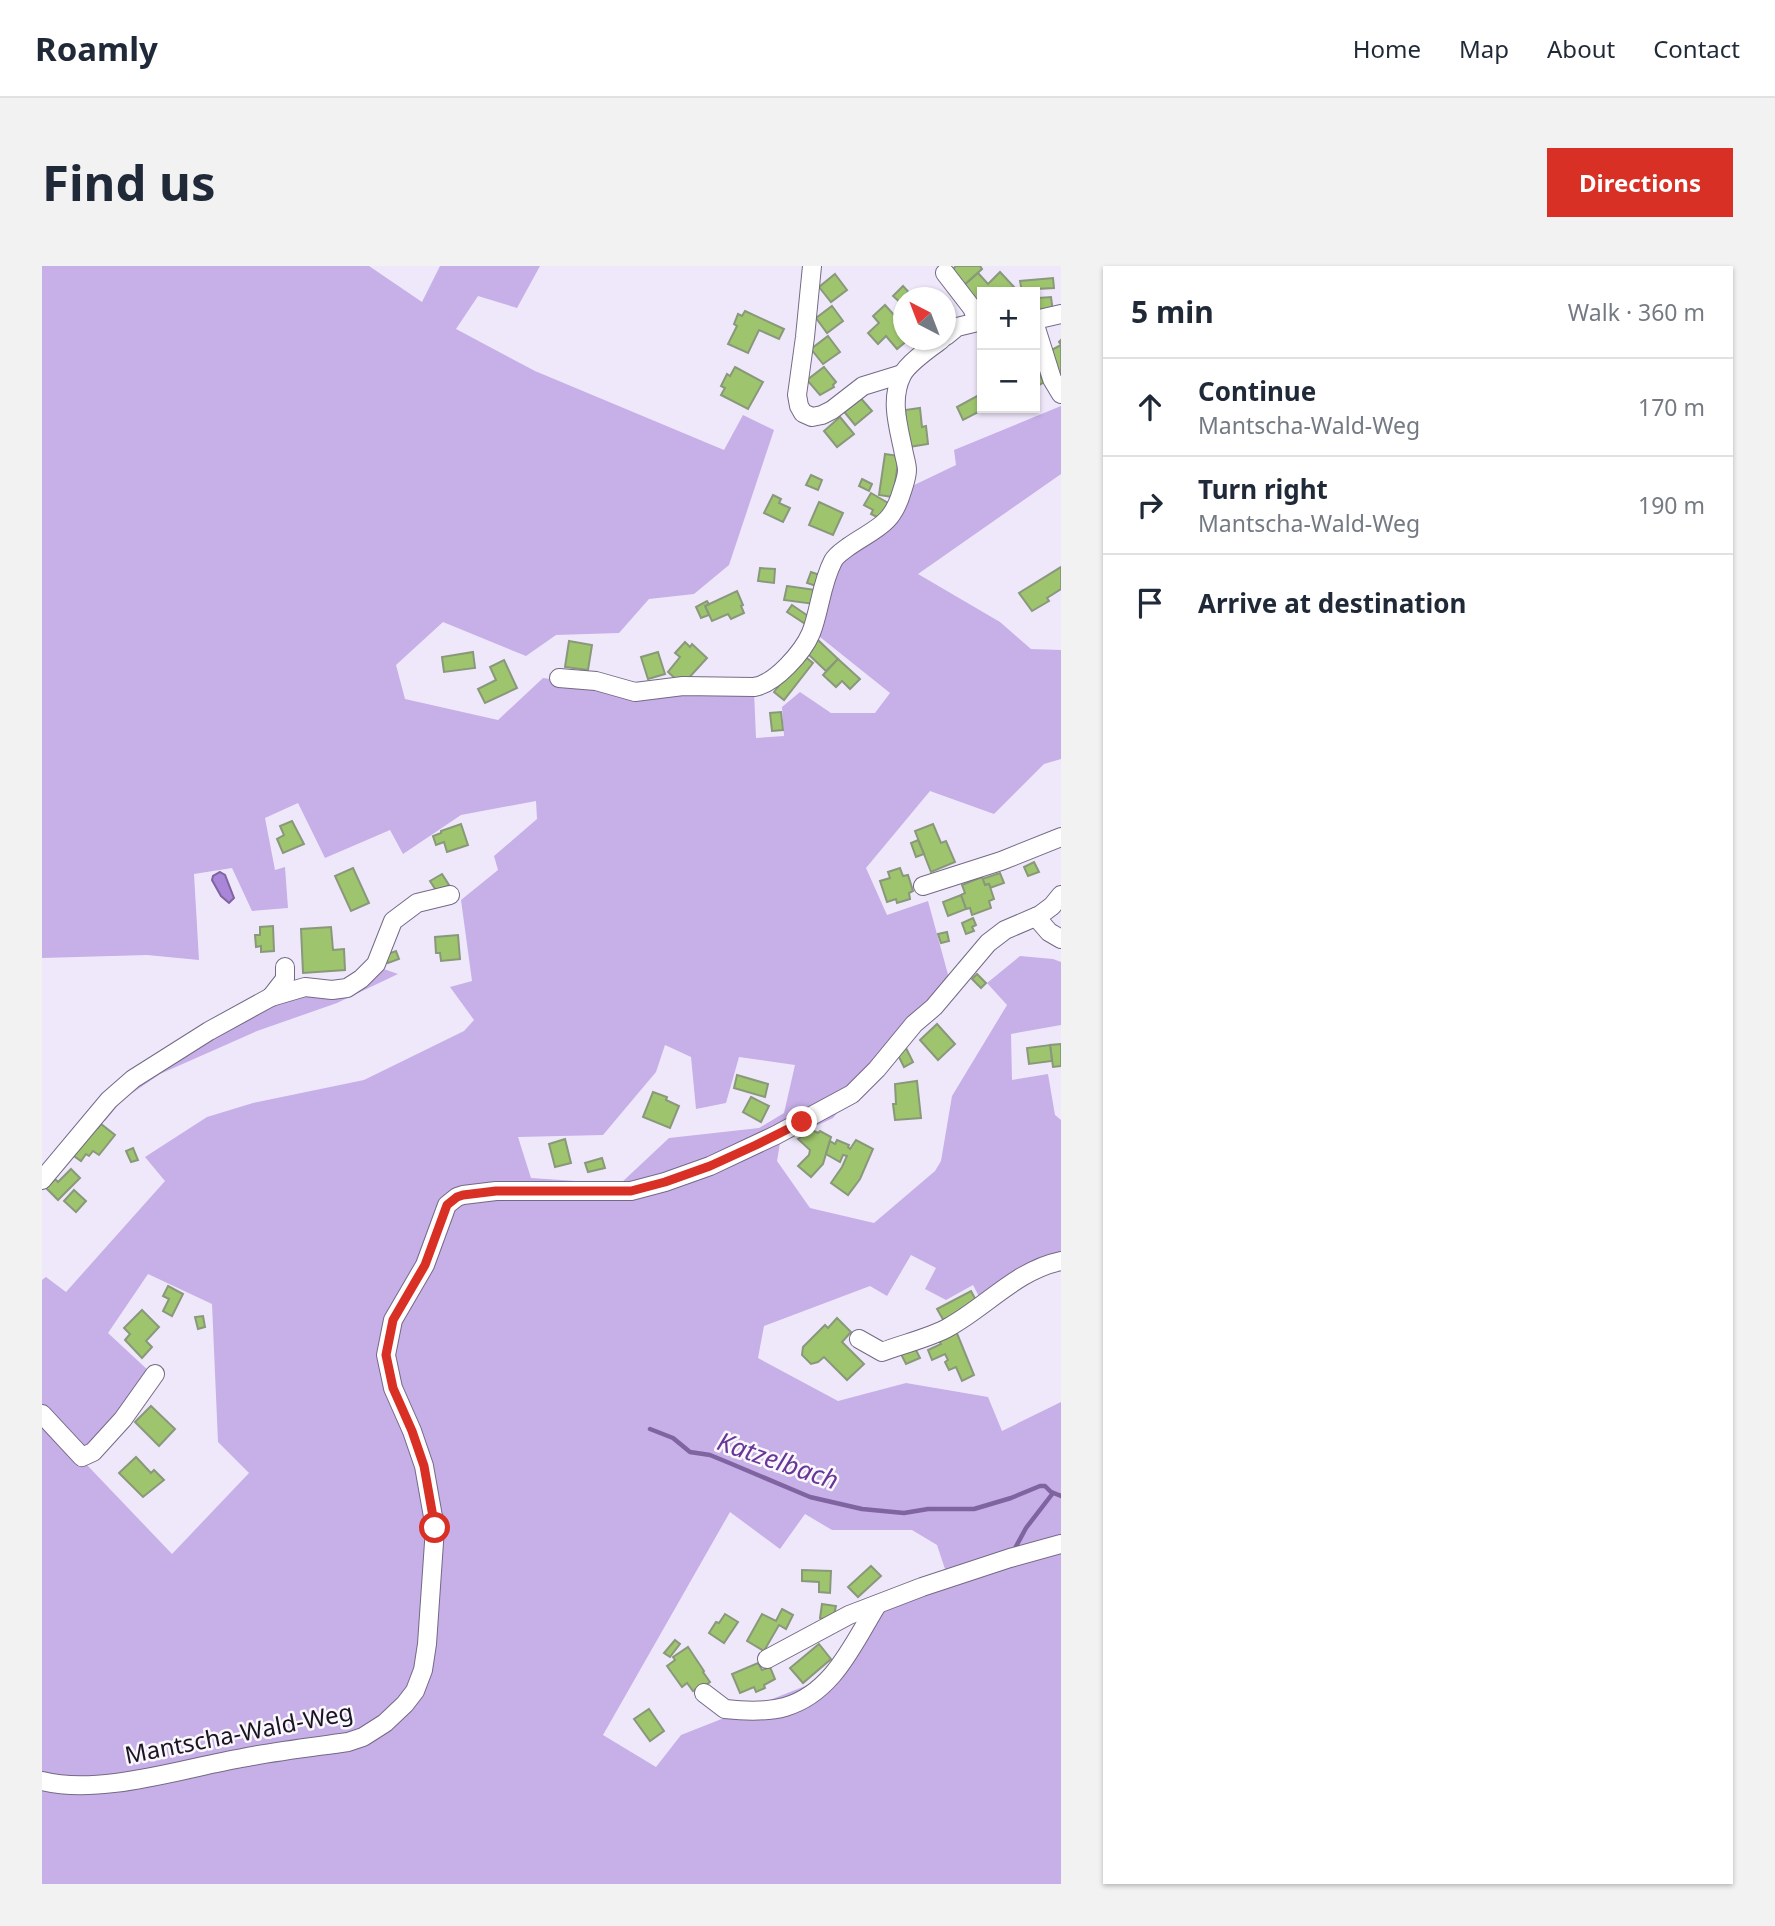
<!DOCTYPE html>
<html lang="en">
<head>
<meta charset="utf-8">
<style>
  body { margin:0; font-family:"Noto Sans",sans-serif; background:#f2f2f3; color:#1f2937 }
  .controls { position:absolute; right:21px; top:21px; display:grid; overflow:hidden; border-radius:0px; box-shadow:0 2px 5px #0004 }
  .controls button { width:63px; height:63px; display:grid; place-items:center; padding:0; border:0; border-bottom:2px solid #e0e1e3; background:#fff; color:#1f2937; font:35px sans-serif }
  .compass { position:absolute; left:851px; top:21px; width:63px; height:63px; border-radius:50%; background:#fff; box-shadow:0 2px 5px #0004; rotate:318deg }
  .stop { position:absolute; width:21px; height:21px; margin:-16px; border:5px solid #d93025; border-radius:50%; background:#fff }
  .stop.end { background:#d93025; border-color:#fff; box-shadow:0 2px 7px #0008 }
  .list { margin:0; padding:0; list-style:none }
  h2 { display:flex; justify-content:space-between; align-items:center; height:91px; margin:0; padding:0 28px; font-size:30px }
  h2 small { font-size:23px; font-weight:400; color:#747a83 }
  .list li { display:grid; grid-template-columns:46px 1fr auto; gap:21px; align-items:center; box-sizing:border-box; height:98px; padding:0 28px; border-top:2px solid #e0e1e3 }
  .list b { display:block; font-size:26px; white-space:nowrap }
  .list p { margin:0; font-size:23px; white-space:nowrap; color:#747a83 }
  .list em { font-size:23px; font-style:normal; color:#747a83 }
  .icon { flex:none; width:38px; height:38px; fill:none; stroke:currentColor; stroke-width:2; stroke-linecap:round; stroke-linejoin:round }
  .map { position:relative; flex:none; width:1019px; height:1618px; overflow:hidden; border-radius:0px }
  header { display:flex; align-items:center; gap:42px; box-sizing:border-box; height:98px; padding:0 35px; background:#fff; border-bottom:2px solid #e0e1e3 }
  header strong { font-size:33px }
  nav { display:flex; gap:38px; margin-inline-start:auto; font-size:24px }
  .intro { display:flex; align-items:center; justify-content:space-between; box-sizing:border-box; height:168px; padding:0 42px }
  h1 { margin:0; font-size:49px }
  .button { padding:18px 32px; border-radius:0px; background:#d93025; color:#fff; font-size:24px; font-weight:700 }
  main { display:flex; gap:42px; padding:0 42px }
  aside { flex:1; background:#fff; border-radius:0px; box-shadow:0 2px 5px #0004 }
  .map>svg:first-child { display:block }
  .green { fill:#c7afe8; fill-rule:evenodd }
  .water { fill:#aa86d8; stroke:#7f64a1; stroke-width:2 }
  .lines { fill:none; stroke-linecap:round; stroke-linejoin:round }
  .stream { stroke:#7f64a1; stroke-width:4.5 }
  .building { fill:#9ec56d; stroke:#89987a; stroke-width:2 }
  .minor-casing { stroke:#746985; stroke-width:20 }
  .minor { stroke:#fff; stroke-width:18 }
  .route { stroke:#d93025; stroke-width:9 }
  .labels { text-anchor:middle; stroke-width:5; stroke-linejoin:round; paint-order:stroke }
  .street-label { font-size:24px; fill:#1a1521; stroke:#faf7fe }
  .water-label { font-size:26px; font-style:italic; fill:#673697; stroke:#faf7fe }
</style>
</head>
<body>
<header>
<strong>Roamly</strong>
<nav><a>Home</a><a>Map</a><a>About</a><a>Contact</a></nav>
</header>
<div class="intro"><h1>Find us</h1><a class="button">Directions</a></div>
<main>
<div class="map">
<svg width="1019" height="1618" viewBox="0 0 1019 1618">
  <rect width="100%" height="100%" fill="#efe8fb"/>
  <g class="green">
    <path d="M0,0H327L380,36L398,0H498L475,42L436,30L414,63L493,105L682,184L701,149L732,164L687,299L652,328L607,333L577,367L514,369L484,390L401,356L354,399L363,433L456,454L501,412L556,419L712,425L714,472L742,470L740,441L758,426L789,447H833L848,427L773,367L800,293L868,221L914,199L912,184L1019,140V208L876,308L958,356L989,383L1019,384V493L1002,498L952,548L888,525L824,602L845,649L886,635L908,716L877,747L791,852L738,877L735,895L768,942L832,957L893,905L899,895L910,830L965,739L945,717L978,690L1011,693L1019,696V759L969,768L970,814L1006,808L1013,849L1019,854V988L940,1036L931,1019L904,1034L883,1023L894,1002L869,989L845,1030L828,1020L722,1060L716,1092L796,1135L864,1117L946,1131L960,1165L1019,1136V1618H0V1014L4,1011L24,1026L123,915L103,891L165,851L211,837L322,814L422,765L432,754L408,721L430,715L419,634L456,604L452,590L495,553L494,535L419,549L361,588L348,564L283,592L256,537L223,552L233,604L243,601L246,642L210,645L190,602L152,608L157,694L105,689L0,692ZM623,779L649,791L654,843L684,837L697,791L753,799L742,847L717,862L627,872L578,918L489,912L476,871L561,869L614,806ZM106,1008L170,1038L176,1176L207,1207L130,1288L45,1199L46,1186L108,1106L66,1067ZM688,1246L738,1283L763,1248L790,1264H870L895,1279L904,1306L854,1325L804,1404L639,1469L614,1501L561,1469Z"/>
    <polygon points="336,701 356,708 295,737 215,765 118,808 80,834 63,855 56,851 76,828 233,735 265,725 295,728"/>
  </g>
  <polygon class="water" points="178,606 183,609 192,632 187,637 179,630 170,614 171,610"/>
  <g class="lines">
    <g class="stream">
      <polyline points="608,1163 631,1172 648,1186 668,1189 685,1196 768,1231 820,1243 862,1247 886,1243 932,1243 969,1232 998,1220 1003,1220 1009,1226 1019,1230"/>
      <polyline points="971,1286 984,1262 1011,1227"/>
    </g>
  </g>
  <g class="building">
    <polygon points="914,0 938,0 940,3 921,20 908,6"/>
    <polygon points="958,6 972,21 966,26 940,26 940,44 919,22 936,7 946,18"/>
    <polygon points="793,8 805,24 789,36 777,21"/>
    <polygon points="1011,12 1012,22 995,23 996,32 1009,31 1011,46 993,48 993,26 980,26 978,15"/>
    <polygon points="861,20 872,32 862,32 862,40 851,30"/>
    <polygon points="843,39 862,60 862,74 866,74 855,83 844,70 836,78 826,67 837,57 831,50"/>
    <polygon points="790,40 801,55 785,67 774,52"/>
    <polygon points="703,45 742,63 737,73 717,64 706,87 686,78 695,60 692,58 696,48 700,50"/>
    <polygon points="786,70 798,86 781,98 769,83"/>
    <polygon points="1019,74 1019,107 1016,108 1004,87 1019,79 1017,76"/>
    <polygon points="693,101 721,116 706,143 679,129 683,122 679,120 685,108 688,110"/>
    <polygon points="782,101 794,116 791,119 792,121 778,129 765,114"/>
    <polygon points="994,103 1002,116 993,122 993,104"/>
    <polygon points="816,129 830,145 813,159 800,143"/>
    <polygon points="935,130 942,143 921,154 915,141"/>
    <polygon points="878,142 880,161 884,160 886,178 867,181 863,144"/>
    <polygon points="798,151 812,168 795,181 782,165"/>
    <polygon points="843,188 857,190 851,231 837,229"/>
    <polygon points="769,209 780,214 776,224 764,219"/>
    <polygon points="820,213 830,218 827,225 817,220"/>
    <polygon points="829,227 848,238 839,253 829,248 831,244 822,239"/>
    <polygon points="731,229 739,233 737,237 748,242 741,256 722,247"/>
    <polygon points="777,236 801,247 791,269 767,259"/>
    <polygon points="1019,301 1019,323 1005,332 1007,335 990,345 977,327"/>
    <polygon points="718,302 733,303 732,317 716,315"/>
    <polygon points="769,306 778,309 774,320 765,317"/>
    <polygon points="745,320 774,324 772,338 742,334"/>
    <polygon points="695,325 701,339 699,340 702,347 689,353 686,348 670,355 663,340"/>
    <polygon points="665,335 667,338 663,340 667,349 659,352 654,341"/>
    <polygon points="750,339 769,352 765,359 745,346"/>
    <polygon points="776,374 796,393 784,405 764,386"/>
    <polygon points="527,375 550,379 546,404 523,401"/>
    <polygon points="643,376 648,381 650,378 665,392 644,415 640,411 636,415 626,406 638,391 633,387"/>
    <polygon points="431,386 433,402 402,406 400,391"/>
    <polygon points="616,386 623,408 606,413 599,391"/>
    <polygon points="761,389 771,397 742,434 732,426"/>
    <polygon points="796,393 818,413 808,423 800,415 794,421 781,409"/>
    <polygon points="462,394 475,422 443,437 436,423 454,414 448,401"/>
    <polygon points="739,446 741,464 730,465 728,447"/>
    <polygon points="250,555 262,578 241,587 235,573 242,569 238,560"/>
    <polygon points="419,558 426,579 405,586 402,576 394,579 391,570 399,567 399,565"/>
    <polygon points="891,558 899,577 904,575 913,596 889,606 873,565"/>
    <polygon points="876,574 882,588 874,591 869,577"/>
    <polygon points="992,596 997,606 986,610 982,601"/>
    <polygon points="311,602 327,637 309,645 293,610"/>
    <polygon points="858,602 861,610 866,609 871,625 867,627 868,633 855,637 854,633 845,636 838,615 848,612 846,606"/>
    <polygon points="958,607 962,617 948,622 947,618 943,619 940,613"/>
    <polygon points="400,608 407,619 395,626 388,615"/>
    <polygon points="940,611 943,619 947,618 952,633 947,635 949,642 930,649 928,642 924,643 919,629 923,627 920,619"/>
    <polygon points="919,629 924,643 906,650 901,636"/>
    <polygon points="931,652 934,659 930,661 932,665 924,668 920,657"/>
    <polygon points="231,660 232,685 219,686 219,680 214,681 213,669 218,669 218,661"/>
    <polygon points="289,661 291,684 302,683 303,704 261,707 259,663"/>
    <polygon points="905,666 907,675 899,677 896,668"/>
    <polygon points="416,669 418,693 399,695 398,687 394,687 393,671"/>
    <polygon points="354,685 357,693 346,697 343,689"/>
    <polygon points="935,708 944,717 939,722 930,713"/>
    <polygon points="895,758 913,778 896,794 878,774"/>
    <polygon points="1019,778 1019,800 1011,801 1008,779"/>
    <polygon points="1008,779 1010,795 987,798 985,782"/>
    <polygon points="864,782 871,796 862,801 855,787"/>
    <polygon points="695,809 726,818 723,831 692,822"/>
    <polygon points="875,815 879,852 853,854 851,838 854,838 853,818"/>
    <polygon points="611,826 625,831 624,834 637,840 628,862 601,851"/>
    <polygon points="709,831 727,840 719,856 701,846"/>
    <polygon points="51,858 56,862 59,858 73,869 57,889 51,885 47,890 44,888 39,895 29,888"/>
    <polygon points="770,864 776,867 778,865 789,871 781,898 769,911 756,900 767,889 768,884 756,873"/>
    <polygon points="523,873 529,897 513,901 507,878"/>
    <polygon points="795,874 807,879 806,881 808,883 814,874 831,883 818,913 806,929 789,917 800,901 805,890 801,889 798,896 784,888 788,875 793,878"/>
    <polygon points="91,882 96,894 89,896 84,885"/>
    <polygon points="560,892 563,902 546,906 543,897"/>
    <polygon points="29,903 38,912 16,934 4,922 13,913 16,916"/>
    <polygon points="32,924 44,935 34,946 22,935"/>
    <polygon points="126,1020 141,1028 130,1050 121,1045 127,1033 121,1030"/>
    <polygon points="929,1025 936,1038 903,1057 895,1043"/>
    <polygon points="100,1044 117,1061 104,1075 110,1081 100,1092 83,1074 88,1068 82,1062"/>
    <polygon points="161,1050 163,1061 156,1063 153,1051"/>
    <polygon points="795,1052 809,1066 800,1076 822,1098 805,1114 782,1091 776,1096 769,1098 760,1089 761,1081 783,1059 786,1062"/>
    <polygon points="914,1065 932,1109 920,1115 914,1101 907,1104 903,1096 906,1094 903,1088 890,1094 886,1084 899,1078 896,1073"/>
    <polygon points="872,1080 878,1092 864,1098 858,1086"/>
    <polygon points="109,1140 133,1163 117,1180 93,1156"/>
    <polygon points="94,1191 109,1207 112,1204 122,1214 101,1231 77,1207"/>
    <polygon points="829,1300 839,1310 816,1331 806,1321"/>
    <polygon points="760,1304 789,1305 788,1327 777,1326 777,1316 760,1315"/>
    <polygon points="780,1338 794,1340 792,1349 788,1349 787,1354 778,1352"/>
    <polygon points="740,1343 751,1349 744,1363 737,1359 722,1385 705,1375 720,1348 734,1355"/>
    <polygon points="683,1348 696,1356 682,1377 667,1367 674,1356 677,1357"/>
    <polygon points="633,1374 638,1378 628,1391 622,1387"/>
    <polygon points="777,1378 789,1393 761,1417 748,1402"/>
    <polygon points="646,1381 662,1405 661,1406 668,1416 660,1422 658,1420 651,1425 645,1417 640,1421 625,1400 633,1394 631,1391"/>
    <polygon points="716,1397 720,1404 728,1401 733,1413 722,1419 723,1422 714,1426 712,1421 698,1427 690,1408"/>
    <polygon points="607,1443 622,1465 608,1475 592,1453"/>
  </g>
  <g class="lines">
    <g class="minor-casing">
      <g id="minor">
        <polyline points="770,0 763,71 755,129 757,140 761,147 770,151 780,149 790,144 821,120 860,108"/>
        <polyline points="903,7 930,42 936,56"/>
        <polyline points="993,54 1019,48"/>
        <polyline points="993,59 1010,113 1019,128"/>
        <polyline points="904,70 915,61 940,55"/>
        <path d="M517,412L554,415L593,426L641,420L712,421C733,418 761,386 769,367C778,344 779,318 791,295C794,289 801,285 806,281C833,262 850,260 860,225C862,219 865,211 865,204C865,198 862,190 861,183C856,159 848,133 860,109C866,97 888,82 899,74"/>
        <polyline points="881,620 959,595 1019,571"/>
        <polyline points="994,651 1007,666 1019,673"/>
        <polyline points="229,731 243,713 243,701"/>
        <polyline points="0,914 67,834 91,813 167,765 229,731 263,721 290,724 305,722 319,713 334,698 351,655 375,637 408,629"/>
        <path d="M817,1073L840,1086C860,1078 888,1072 907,1061C945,1040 975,1004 1019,995"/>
        <polyline points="0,1148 40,1191 51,1186 81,1153 113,1108"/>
        <polyline points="725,1393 807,1349 880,1321 968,1292 1019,1278"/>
        <path d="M662,1427L683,1443C701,1445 725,1446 743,1441C791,1427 811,1378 835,1339"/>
        <path d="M0,1515C58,1530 142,1502 200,1492C235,1485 271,1481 306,1476L321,1471L343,1457L363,1438L373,1425L381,1404L385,1378L393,1262L382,1200L370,1165L351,1122L344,1089L351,1054L383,999L405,939L415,931L421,929L454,925H589L623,916L668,900L734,869L810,828L835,803L872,758L892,741L946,677L963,664L998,649L1010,640L1019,629"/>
      </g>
    </g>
    <use href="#minor" class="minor"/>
  </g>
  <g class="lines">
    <polyline class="route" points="393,1262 382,1200 370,1165 351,1122 344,1089 351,1054 383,999 405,939 415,931 421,929 454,925 589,925 623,916 668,900 714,879 760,856"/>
  </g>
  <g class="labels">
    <g class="street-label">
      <text transform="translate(197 1468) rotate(-11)" y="8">Mantscha-Wald-Weg</text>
    </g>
    <g class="water-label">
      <text transform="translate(736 1195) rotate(19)" y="9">Katzelbach</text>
    </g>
  </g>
</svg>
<div class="controls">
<button>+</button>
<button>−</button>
</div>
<svg class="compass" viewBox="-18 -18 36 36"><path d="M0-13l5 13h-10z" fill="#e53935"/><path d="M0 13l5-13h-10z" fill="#747a83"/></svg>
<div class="stop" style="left:393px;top:1262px"></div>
<div class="stop end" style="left:760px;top:856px"></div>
</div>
<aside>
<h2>5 min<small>Walk · 360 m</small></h2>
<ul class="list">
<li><svg class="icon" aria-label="ahead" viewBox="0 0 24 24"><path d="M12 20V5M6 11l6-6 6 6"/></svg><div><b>Continue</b><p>Mantscha-Wald-Weg</p></div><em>170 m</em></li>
<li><svg class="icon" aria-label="right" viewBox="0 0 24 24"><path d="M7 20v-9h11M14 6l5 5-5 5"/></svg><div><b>Turn right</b><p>Mantscha-Wald-Weg</p></div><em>190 m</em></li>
<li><svg class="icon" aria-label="arrive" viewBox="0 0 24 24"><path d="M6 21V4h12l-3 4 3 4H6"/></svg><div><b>Arrive at destination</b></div></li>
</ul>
</aside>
</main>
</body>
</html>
